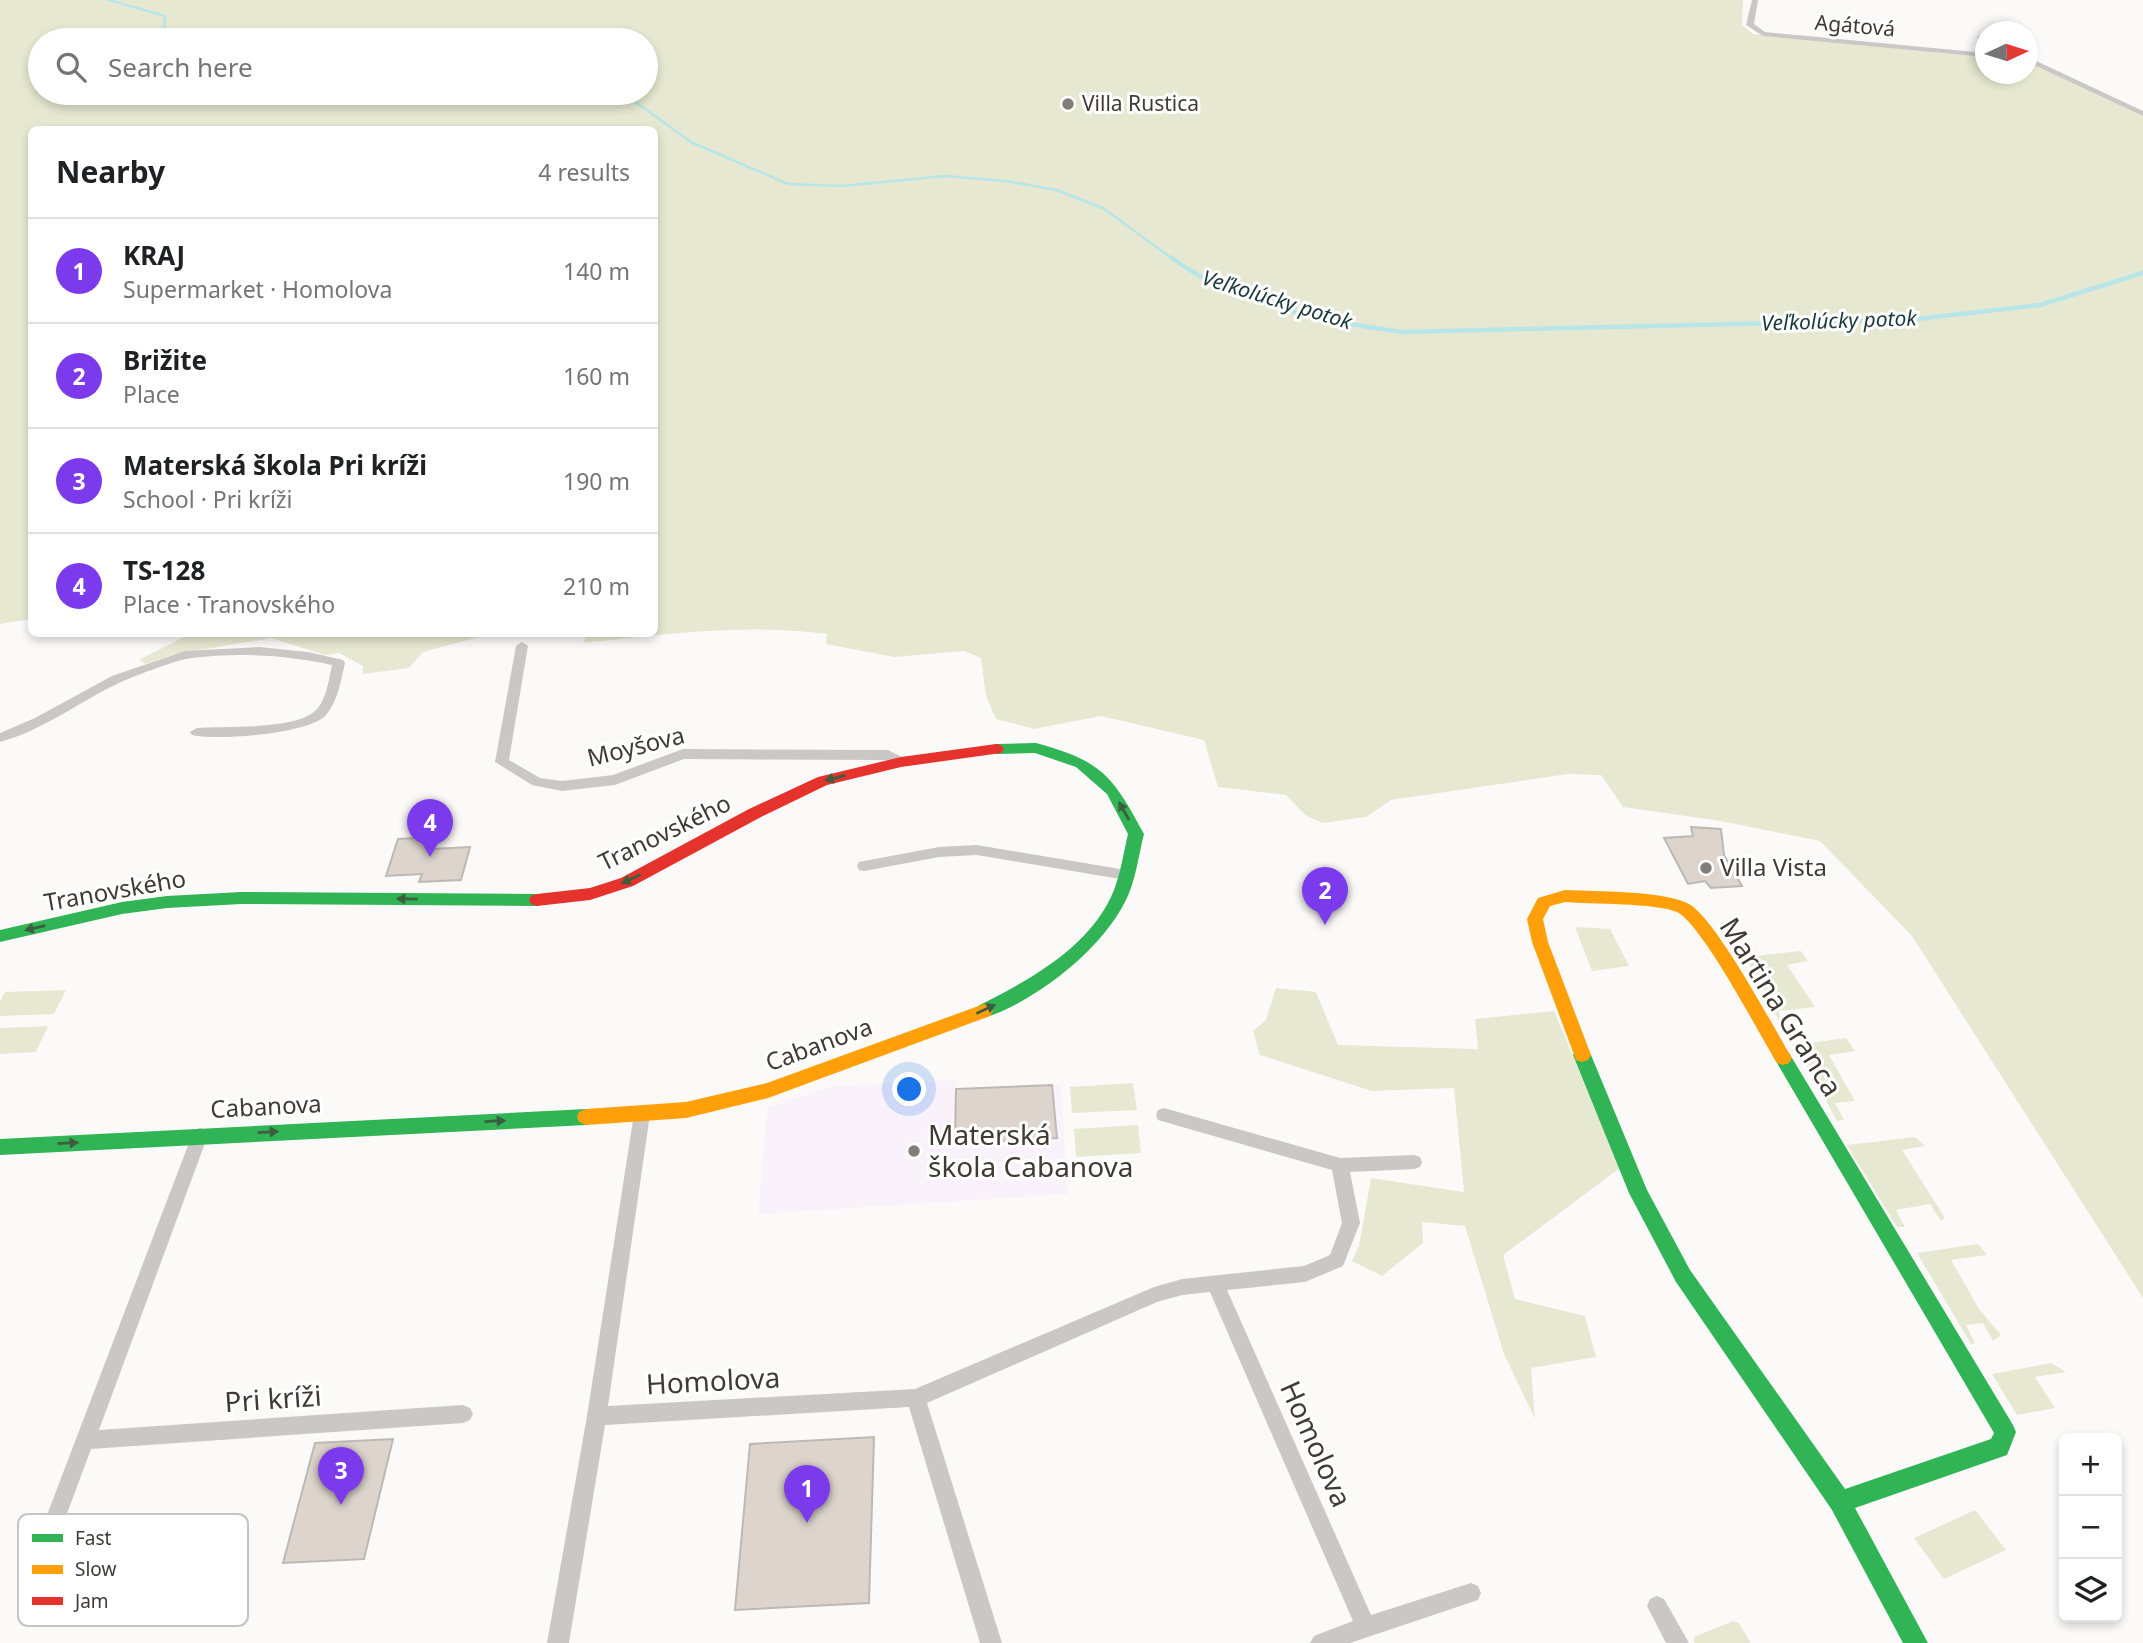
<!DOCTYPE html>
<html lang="en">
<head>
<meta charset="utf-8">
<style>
  body { margin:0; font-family:"Noto Sans",sans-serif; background:#f6f6f6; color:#202124 }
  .controls { position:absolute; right:21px; bottom:21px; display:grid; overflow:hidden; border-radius:10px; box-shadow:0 4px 10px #0003 }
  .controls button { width:63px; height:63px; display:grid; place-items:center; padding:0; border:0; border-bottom:2px solid #e0e0e0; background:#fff; color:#202124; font:35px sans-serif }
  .compass { position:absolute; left:1975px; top:21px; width:63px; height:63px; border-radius:50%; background:#fff; box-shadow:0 4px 10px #0003; rotate:86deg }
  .you { position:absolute; left:910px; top:1090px; width:24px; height:24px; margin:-18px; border:5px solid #fff; border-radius:50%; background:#1a73e8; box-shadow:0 0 0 10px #1a73e833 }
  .badge { display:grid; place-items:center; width:46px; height:46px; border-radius:50%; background:#7c3aed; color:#fff; font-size:23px; font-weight:700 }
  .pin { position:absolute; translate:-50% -58px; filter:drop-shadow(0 2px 4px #0008) }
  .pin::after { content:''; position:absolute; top:37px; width:24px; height:21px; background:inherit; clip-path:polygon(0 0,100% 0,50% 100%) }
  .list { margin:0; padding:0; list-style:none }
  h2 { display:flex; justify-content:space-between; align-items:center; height:91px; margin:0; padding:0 28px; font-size:30px }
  h2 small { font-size:23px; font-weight:400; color:#757577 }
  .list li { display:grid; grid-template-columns:46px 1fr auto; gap:21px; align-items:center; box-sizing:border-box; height:105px; padding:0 28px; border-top:2px solid #e0e0e0 }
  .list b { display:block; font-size:26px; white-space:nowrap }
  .list p { margin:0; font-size:23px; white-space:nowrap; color:#757577 }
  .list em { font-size:23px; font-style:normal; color:#757577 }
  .icon { flex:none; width:38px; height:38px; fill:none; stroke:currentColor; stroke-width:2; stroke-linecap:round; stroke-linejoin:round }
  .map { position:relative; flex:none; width:2143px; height:1643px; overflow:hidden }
  .search { position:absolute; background:#fff; box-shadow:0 4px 10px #0003; left:28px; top:28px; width:630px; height:77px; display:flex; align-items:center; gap:18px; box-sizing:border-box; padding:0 24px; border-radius:38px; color:#757577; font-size:26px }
  .panel { position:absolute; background:#fff; box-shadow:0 4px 10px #0003; left:28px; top:126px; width:630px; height:511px; border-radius:10px }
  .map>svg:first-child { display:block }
  .education { fill:#f9f2fb }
  .green { fill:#e7e8d1; fill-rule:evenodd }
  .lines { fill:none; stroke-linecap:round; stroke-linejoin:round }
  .stream-far1 { stroke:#b8e5e7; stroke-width:2.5 }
  .stream { stroke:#b8e5e7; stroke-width:4.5 }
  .building { fill:#ddd5cd; stroke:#bcb9b5; stroke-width:2 }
  .street { fill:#cac7c6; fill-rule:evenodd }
  .fast { fill:#30b455; fill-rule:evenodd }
  .slow { fill:#ff9f0a; fill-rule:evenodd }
  .jam { fill:#e5322d; fill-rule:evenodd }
  .oneway { fill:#3b5f3e }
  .poi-dot { fill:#827d79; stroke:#fff; stroke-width:2.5 }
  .labels { text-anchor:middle; stroke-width:6; stroke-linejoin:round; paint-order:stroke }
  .far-street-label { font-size:21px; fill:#403a34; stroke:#fff }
  .far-poi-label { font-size:21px; fill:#403a34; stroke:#fff; text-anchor:start }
  .far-water-label { font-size:21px; font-style:italic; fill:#18383a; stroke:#fff }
  .street-label { font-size:24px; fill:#403a34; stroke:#fff }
  .poi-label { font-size:24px; fill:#403a34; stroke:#fff; text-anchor:start }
  .near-street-label { font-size:28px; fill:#403a34; stroke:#fff }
  .near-poi-label { font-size:28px; fill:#403a34; stroke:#fff; text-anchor:start }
  .key { fill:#fff; stroke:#c6c4c2; stroke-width:2 }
  .key-label { font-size:19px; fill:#403a34 }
</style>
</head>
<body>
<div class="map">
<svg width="2143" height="1643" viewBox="0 0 2143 1643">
  <rect width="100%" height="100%" fill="#fcfaf8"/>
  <polygon class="education" points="956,1080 956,1089 1061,1085 1068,1194 758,1214 767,1108 832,1086"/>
  <g class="green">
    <path d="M0,0H1743L1742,25L1753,34L1985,55L1986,74H2028V59L2033,60L2143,114V1298L1912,936L1820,841L1721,821L1623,807L1601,775L1568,774L1391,800L1366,817L1322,823L1305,815L1286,795L1218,787L1204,740L1101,716L1034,729L996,719L986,696L981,658L964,651L894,657L826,644L827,634C746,623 664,634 583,643L587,634H654V130H32L31,619L0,624ZM40,40H646V93H40Z"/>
    <polygon points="190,634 490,634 423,652 409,668 363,674 363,666 339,653 325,655 271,638 172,655 145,664 139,660"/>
    <polygon points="1575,927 1610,929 1629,966 1592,971"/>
    <polygon points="1801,951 1808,961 1787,965 1815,1007 1778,1011 1784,1024 1782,1026 1745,957"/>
    <polygon points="1276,988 1316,992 1338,1045 1478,1049 1475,1019 1554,1011 1620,1168 1503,1255 1515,1299 1585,1316 1596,1357 1531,1368 1535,1419 1504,1354 1465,1226 1422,1222 1423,1243 1382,1276 1352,1261 1359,1246 1371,1178 1464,1192 1454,1088 1372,1091 1260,1055 1253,1031 1266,1020"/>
    <polygon points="66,990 54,1014 0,1016 0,1002 5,992"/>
    <polygon points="48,1026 36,1052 0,1054 0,1028"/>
    <polygon points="1846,1038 1855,1051 1829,1055 1855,1101 1835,1103 1844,1120 1837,1121 1795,1045"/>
    <polygon points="1133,1083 1137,1110 1072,1113 1070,1087"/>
    <polygon points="1138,1125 1141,1153 1076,1157 1074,1129"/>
    <polygon points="1915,1137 1925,1146 1902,1150 1945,1218 1941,1221 1930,1204 1896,1210 1905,1227 1897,1227 1847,1145"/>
    <polygon points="1978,1244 1987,1255 1951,1260 1979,1309 2001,1335 1993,1341 1983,1323 1966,1325 1975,1343 1971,1344 1917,1253"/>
    <polygon points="2051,1363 2066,1372 2035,1377 2055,1408 2017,1415 1992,1374"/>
    <polygon points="1975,1510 2006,1550 1944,1579 1914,1538"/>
    <polygon points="1733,1621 1739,1623 1751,1643 1694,1643 1694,1637"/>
  </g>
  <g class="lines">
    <g class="stream-far1">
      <polyline points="109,0 165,16 164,40"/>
      <polyline points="623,93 691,142 788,184 842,186 945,176 1006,181 1056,190 1103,208 1174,260"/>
    </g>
    <path class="stream" d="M1172,258C1237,306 1324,321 1402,332L1908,320L2040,305L2143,273"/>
  </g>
  <g class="building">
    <polygon points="1691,827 1721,829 1724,855 1742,886 1711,888 1705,881 1688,884 1664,838 1693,836"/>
    <polygon points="434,837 431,849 470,847 461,880 419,882 422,874 386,876 398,839"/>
    <polygon points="1052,1085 1057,1138 955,1143 956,1089"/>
    <polygon points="874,1437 869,1603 735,1610 750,1444"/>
    <polygon points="393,1439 364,1559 283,1563 315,1443"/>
  </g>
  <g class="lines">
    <g class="street">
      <polygon points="1752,0 1758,0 1754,24 1765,32 1986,53 1986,57 1763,36 1746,25"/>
      <polygon points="1986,32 1986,50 1977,37"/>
      <polygon points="2028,57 2143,111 2143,116 2028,62"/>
      <polygon points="522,642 528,646 509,760 540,778 562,781 613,775 683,749 888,750 906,759 908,762 901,767 886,760 684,759 615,785 562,791 532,785 495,762 516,646"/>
      <path d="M259,647L308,652L343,660L345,663C341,680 338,701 326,715C310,734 216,741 192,735L190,732L197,728C225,726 294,730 315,711C326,702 329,679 332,665C287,655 238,652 192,658C175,660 138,675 121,682C80,701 44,730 0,742V733L35,718L112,676L185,651Z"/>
      <polygon points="977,845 1126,870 1131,871 1133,875 1131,879 1126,880 977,855 939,857 864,871 859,870 857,866 859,862 864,861 939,847"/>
      <polygon points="642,1107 648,1109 650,1114 608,1406 915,1389 1154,1287 1182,1279 1304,1266 1330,1255 1342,1223 1332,1170 1158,1120 1156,1115 1158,1110 1164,1108 1340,1158 1414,1155 1420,1157 1422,1162 1420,1167 1414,1169 1350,1172 1360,1223 1343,1266 1305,1282 1227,1290 1371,1615 1471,1583 1478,1586 1481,1593 1478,1600 1350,1643 1310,1643 1314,1636 1353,1621 1210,1292 1182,1295 1157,1302 927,1403 1002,1643 980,1643 909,1407 605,1425 569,1643 547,1643 587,1416 634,1114 636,1109"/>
      <polygon points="200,1128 206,1130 208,1135 99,1430 463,1405 470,1408 473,1414 470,1420 463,1423 91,1449 59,1535 52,1538 45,1535 42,1528 192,1135 194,1130"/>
      <polygon points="1657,1596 1664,1599 1689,1643 1666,1643 1647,1606 1650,1599"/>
    </g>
    <g class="fast">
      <path d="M1036,743C1102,761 1112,775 1144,834C1138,857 1136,881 1125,902C1100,951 1036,1001 984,1018L978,1016L975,1011L978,1006C1027,981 1086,950 1111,897C1120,878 1123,855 1128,834L1107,794L1076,767L1035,753L996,754L988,749L996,744Z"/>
      <polygon points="241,892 537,894 543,896 545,900 543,904 537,906 241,904 167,908 122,914 0,942 0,930 122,902 167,896"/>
      <polygon points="1582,1048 1588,1050 1591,1055 1647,1190 1690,1270 1845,1489 1991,1439 1994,1433 1777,1063 1774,1058 1777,1053 1783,1051 1789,1053 2013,1425 2016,1432 2007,1455 1855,1508 1928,1643 1903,1643 1832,1510 1676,1282 1629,1193 1573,1055 1576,1050"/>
      <polygon points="586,1109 593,1112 595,1117 593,1122 586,1125 0,1155 0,1139"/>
    </g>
    <g class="slow">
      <path d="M1565,890C1599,892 1658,890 1687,903C1714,915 1771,1023 1789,1053L1792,1058L1789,1063L1783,1065L1777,1063C1759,1034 1702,924 1677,912C1656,903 1591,904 1565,902L1550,906L1543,919L1548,942L1591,1055L1588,1060L1582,1062L1576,1060L1532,942L1527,919L1538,898Z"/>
      <polygon points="984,1004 990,1006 993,1011 990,1016 768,1098 686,1118 586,1125 579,1122 577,1117 579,1112 586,1109 686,1102 767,1083"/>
    </g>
    <polygon class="jam" points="996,744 1001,745 1004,749 1001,753 901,767 827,785 761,817 633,886 590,900 537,906 531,904 529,900 531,896 537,894 590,888 621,878 749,809 818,777 901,757"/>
  </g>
  <defs><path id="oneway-solid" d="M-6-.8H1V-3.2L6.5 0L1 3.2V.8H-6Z" transform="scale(1.75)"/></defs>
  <g class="oneway">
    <use href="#oneway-solid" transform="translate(835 778) rotate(166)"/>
    <use href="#oneway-solid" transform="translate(1124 811) rotate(-119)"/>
    <use href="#oneway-solid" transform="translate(631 879) rotate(155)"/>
    <use href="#oneway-solid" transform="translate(407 899) rotate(-179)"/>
    <use href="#oneway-solid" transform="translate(35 928) rotate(167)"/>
    <use href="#oneway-solid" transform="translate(986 1009) rotate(-25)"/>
    <use href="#oneway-solid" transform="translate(495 1121) rotate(-3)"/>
    <use href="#oneway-solid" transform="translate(268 1132) rotate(-3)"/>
    <use href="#oneway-solid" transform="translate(68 1143) rotate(-3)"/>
  </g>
  <g class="poi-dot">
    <circle cx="1068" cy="104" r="7"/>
    <circle cx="1706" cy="868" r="7"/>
    <circle cx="914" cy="1151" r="7"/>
  </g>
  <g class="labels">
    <g class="far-street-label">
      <text transform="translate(1855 26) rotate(5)" y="7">Agátová</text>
    </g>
    <g class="far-poi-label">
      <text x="1082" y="111">Villa Rustica</text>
    </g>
    <g class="far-water-label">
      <text transform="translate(1277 300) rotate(17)" y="7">Veľkolúcky potok</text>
      <text transform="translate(1839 321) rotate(-2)" y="7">Veľkolúcky potok</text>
    </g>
    <g class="street-label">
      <text transform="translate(636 747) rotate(-14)" y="8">Moyšova</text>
      <text transform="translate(665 833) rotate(-26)" y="8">Tranovského</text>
      <text transform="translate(115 891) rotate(-10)" y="8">Tranovského</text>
      <text transform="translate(819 1045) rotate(-20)" y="8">Cabanova</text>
      <text transform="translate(266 1107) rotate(-3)" y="8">Cabanova</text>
    </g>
    <g class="poi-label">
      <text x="1720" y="876">Villa Vista</text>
    </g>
    <g class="near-street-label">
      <text transform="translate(1781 1007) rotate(58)" y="10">Martina Granca</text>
      <text transform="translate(713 1381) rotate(-3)" y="10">Homolova</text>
      <text transform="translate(273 1399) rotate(-4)" y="10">Pri kríži</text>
      <text transform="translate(1316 1444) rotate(66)" y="10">Homolova</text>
    </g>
    <g class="near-poi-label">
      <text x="928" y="1145">Materská<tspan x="928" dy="32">škola Cabanova</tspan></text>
    </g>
  </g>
  <rect x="18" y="1514" width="230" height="112" rx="10" class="key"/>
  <rect x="32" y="1534" width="31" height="8" fill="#30b455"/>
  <rect x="32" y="1565" width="31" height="9" fill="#ff9f0a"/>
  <rect x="32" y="1597" width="31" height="8" fill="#e5322d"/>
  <g class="key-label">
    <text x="75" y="1545">Fast</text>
    <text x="75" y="1576">Slow</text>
    <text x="75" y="1608">Jam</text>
  </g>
</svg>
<div class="controls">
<button>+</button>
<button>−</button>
<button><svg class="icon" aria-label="layers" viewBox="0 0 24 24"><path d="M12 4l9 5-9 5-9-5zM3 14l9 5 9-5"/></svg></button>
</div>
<svg class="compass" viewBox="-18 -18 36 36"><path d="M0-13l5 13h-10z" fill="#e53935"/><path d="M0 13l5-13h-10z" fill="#757577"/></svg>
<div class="you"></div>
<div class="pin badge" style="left:807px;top:1523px">1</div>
<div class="pin badge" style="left:1325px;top:925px">2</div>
<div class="pin badge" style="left:341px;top:1505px">3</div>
<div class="pin badge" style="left:430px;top:857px">4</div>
<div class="search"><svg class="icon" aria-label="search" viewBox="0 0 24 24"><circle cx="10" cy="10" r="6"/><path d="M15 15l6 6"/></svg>Search here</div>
<section class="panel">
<h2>Nearby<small>4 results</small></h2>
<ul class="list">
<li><span class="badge">1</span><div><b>KRAJ</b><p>Supermarket · Homolova</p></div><em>140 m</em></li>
<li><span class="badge">2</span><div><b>Brižite</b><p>Place</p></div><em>160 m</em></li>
<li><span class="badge">3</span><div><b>Materská škola Pri kríži</b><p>School · Pri kríži</p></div><em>190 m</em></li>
<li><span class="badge">4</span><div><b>TS-128</b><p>Place · Tranovského</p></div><em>210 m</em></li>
</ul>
</section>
</div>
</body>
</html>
